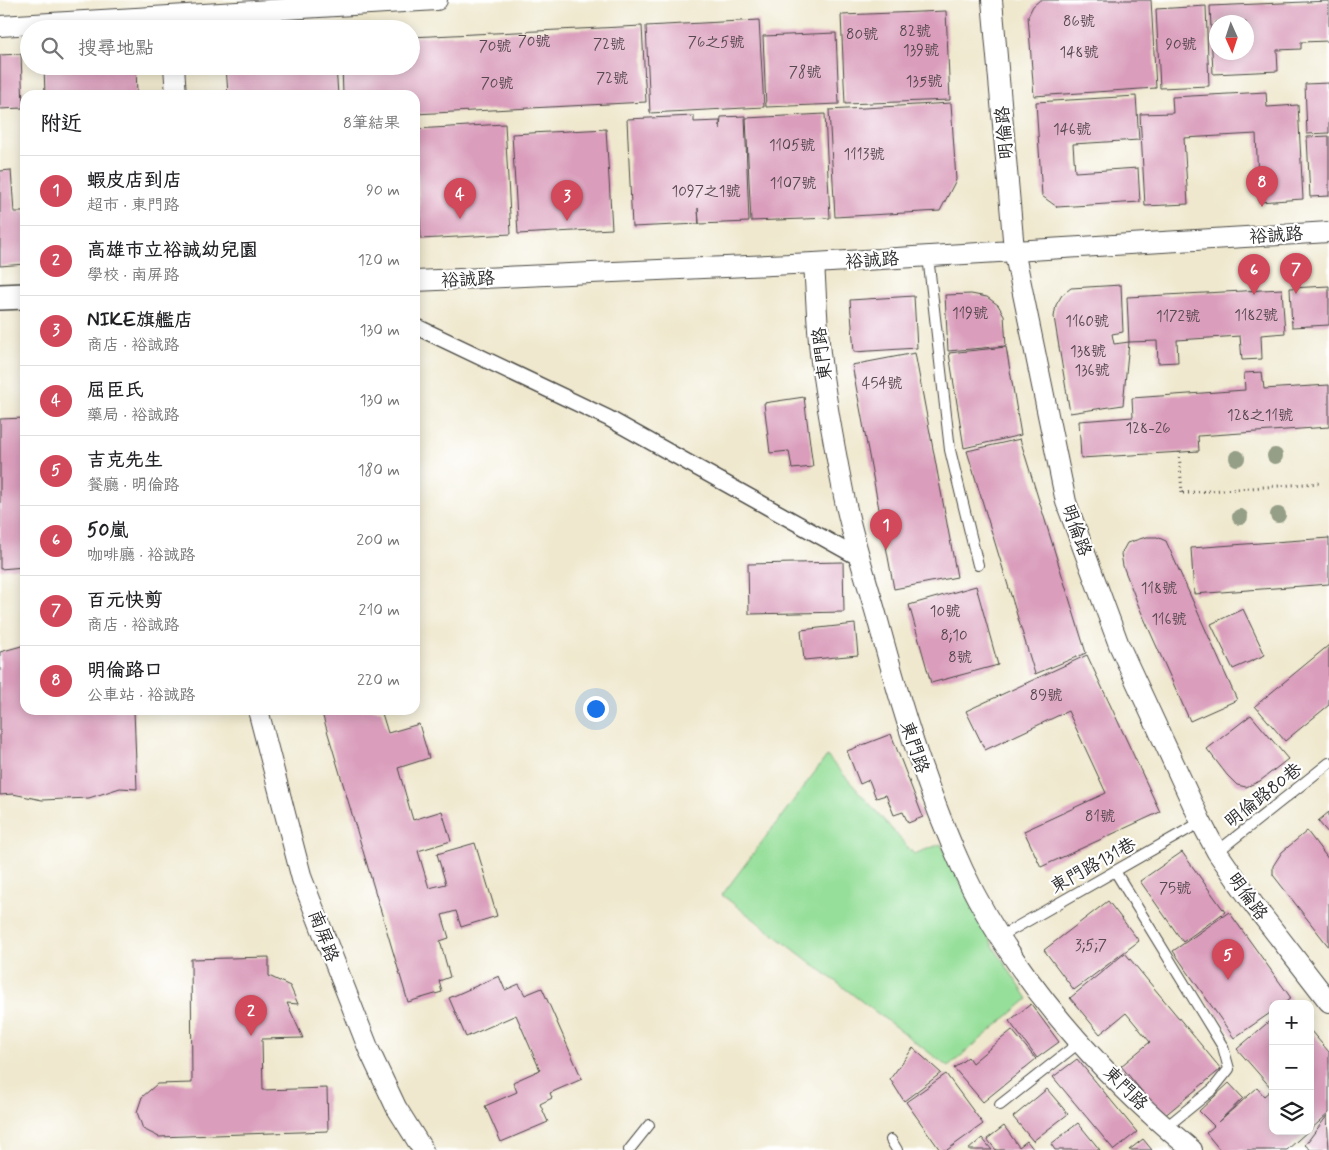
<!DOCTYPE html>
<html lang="zh-TW">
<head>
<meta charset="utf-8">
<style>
  body { margin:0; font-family:Mynerve,"LXGW WenKai TC",sans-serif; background:#f2f2f2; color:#202124 }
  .controls { position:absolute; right:15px; bottom:15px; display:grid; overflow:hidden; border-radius:10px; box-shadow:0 2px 12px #0003 }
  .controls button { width:45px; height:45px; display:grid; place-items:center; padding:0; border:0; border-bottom:1px solid #e0e0e0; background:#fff; color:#202124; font:25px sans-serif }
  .compass { position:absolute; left:1209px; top:15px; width:45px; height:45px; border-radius:50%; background:#fff; box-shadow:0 2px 12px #0003; rotate:177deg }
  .you { position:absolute; left:595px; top:708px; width:18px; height:18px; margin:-12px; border:4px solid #fff; border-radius:50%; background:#1a73e8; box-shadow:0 0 0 8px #1a73e833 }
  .badge { display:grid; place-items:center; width:32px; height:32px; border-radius:50%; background:#d1495b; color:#fff; font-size:16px; font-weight:700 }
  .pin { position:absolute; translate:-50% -41px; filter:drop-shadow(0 1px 2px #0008) }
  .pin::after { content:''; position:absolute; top:26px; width:18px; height:15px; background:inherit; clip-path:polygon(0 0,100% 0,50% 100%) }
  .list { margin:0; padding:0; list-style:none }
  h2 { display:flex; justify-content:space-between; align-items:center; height:65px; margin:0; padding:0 20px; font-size:21px }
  h2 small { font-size:16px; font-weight:400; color:#757577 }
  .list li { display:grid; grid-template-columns:32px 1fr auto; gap:15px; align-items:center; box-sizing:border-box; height:70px; padding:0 20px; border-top:1px solid #e0e0e0 }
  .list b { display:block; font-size:19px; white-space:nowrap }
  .list p { margin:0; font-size:16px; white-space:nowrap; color:#757577 }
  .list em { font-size:16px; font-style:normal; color:#757577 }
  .icon { flex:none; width:28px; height:28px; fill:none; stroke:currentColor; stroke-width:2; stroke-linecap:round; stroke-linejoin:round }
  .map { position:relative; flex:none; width:1329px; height:1150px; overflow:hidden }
  .search { position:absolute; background:#fff; box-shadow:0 2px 12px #0003; left:20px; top:20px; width:400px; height:55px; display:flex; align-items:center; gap:12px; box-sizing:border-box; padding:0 18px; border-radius:28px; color:#757577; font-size:19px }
  .panel { position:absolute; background:#fff; box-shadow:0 2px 12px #0003; left:20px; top:90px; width:400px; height:625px; border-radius:15px }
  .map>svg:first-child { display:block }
  .green { fill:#96df9a; stroke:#608562 }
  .building { fill:#da9ebc; fill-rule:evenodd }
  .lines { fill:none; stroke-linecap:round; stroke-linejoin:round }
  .service-casing { stroke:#484743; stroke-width:12 }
  .pedestrian-casing { stroke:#484743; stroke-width:18 }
  .minor-casing { stroke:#484743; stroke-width:22 }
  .tertiary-casing { stroke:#484743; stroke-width:28 }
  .path { stroke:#484743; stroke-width:3; stroke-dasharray:1 4; stroke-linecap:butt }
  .service { stroke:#fff; stroke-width:10 }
  .pedestrian { stroke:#fff; stroke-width:15 }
  .minor { stroke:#fff; stroke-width:20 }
  .tertiary { stroke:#fff; stroke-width:25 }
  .tree { fill:#959e86 }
  .labels { text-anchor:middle; stroke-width:4.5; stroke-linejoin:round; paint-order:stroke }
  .number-label { font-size:15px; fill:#57484f }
  .street-label { font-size:18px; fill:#2b2b2b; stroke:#fff }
</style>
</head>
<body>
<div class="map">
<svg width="1329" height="1150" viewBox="0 0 1329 1150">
  <rect width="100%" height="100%" fill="#fff"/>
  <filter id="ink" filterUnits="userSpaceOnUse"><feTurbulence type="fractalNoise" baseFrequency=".02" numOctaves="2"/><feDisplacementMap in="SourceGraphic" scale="10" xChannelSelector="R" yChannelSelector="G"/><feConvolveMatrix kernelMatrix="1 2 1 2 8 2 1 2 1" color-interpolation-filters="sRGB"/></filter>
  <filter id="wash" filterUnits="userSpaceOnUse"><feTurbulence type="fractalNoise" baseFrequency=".0096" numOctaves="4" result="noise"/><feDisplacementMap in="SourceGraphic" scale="20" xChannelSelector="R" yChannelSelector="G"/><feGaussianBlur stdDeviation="1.12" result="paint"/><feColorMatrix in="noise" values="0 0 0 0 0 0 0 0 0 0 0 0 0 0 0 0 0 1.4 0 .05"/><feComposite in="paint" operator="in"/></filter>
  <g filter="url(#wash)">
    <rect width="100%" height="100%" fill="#efe8ce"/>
    <polygon class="green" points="827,756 914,854 941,844 993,946 1028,999 948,1067 722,895"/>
    <g id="blocks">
      <g class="building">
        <polygon points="1040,0 1151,0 1156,88 1034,96 1028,16 1033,6"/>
        <path d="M1329,1V41L1301,42V49L1277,50L1278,71L1213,74L1210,6ZM1216,22H1246V52H1216Z"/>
        <polygon points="1206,6 1209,86 1160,88 1156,9"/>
        <polygon points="946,11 950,100 845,104 841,15"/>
        <polygon points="759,20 764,107 650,113 646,26"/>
        <polygon points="642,26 646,102 415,114 415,95 343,95 342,66 411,66 411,37"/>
        <polygon points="836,33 839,104 766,107 763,36"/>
        <polygon points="21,54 23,108 0,109 0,55"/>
        <polygon points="44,66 136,66 137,95 45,95"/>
        <polygon points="226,66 336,66 338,95 228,95"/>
        <polygon points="1329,83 1329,133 1307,134 1305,84"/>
        <polygon points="1266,92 1267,107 1298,105 1303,199 1259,202 1256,134 1184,138 1188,204 1145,206 1140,114 1173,113 1172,97"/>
        <polygon points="1136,96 1139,140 1073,144 1075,172 1138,168 1140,202 1057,207 1042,196 1036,102"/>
        <polygon points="951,103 956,180 940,211 835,217 829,110"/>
        <polygon points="825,114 830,218 751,221 746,118"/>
        <polygon points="694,116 694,122 720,121 720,129 721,117 745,116 749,222 699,224 698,208 699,224 632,227 627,119"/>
        <polygon points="505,124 511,234 421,239 415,129"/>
        <polygon points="606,129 612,229 518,234 512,134"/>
        <polygon points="1329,136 1329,196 1310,197 1307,137"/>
        <polygon points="11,170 14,212 25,212 25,264 0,266 0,171"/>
        <polygon points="1121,285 1123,332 1112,334 1114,344 1129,342 1123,405 1070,413 1054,317 1056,305 1062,295 1071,288"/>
        <polygon points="1329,286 1329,325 1292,327 1290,288"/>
        <polygon points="1282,289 1285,333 1261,335 1262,359 1242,360 1240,336 1177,340 1178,362 1158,363 1157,341 1129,342 1127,297"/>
        <polygon points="971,294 987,297 998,305 1004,315 1006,346 948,351 945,295"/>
        <polygon points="914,296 917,348 854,352 850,300"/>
        <polygon points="1006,347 1021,435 964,448 949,353"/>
        <polygon points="915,353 957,577 894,589 852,365"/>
        <polygon points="1262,372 1264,389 1329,385 1329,427 1198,436 1199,451 1081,458 1079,421 1133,417 1132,398 1245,390 1244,373"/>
        <polygon points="804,397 813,467 792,469 789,451 770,453 764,403"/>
        <polygon points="25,418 25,567 0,569 0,419"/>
        <polygon points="1020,439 1086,653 1035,674 967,451"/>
        <polygon points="1146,537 1157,537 1166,541 1237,700 1190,721 1139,607 1123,566 1121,554 1127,543"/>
        <polygon points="1329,538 1329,584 1194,594 1191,548"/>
        <polygon points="843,562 844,612 749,614 748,564"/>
        <polygon points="976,586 998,665 931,683 909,605"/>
        <polygon points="1243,609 1265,655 1233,669 1211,624"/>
        <polygon points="855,624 858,655 804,660 801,630"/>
        <polygon points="25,645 25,710 134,710 137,789 120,788 89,798 42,800 13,794 0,795 0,652"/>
        <polygon points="1329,645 1329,705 1285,741 1255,706"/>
        <polygon points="1087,655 1160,812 1041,867 1024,831 1106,793 1068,711 985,750 966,711"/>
        <polygon points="321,710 381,710 388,733 419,724 429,758 398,768 413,820 442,811 451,841 418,851 429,888 446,884 437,854 475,843 497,916 461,927 456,911 442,915 449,938 440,941 450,977 439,981 442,992 408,1002"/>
        <polygon points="1251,715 1288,759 1260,781 1246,787 1237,785 1227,775 1207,749"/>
        <polygon points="891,734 923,817 908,823 903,812 894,815 886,795 876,798 869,780 860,784 847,751"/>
        <polygon points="1329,812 1329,834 1318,821"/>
        <polygon points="1307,831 1329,860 1329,947 1273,875 1273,866 1282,852"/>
        <polygon points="1182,852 1225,912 1183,942 1140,881"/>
        <polygon points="1108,901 1139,941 1074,990 1044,950"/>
        <polygon points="1229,912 1291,998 1283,1004 1273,1004 1273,1011 1234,1038 1173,951"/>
        <polygon points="1125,953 1221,1069 1163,1117 1121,1066 1150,1042 1126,1013 1100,1034 1070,998"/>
        <polygon points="269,957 269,976 290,986 298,1004 287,1003 303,1038 262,1039 263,1090 327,1088 328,1131 159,1137 143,1129 137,1112 142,1097 157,1084 192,1083 191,959"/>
        <polygon points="499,976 505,990 519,984 525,995 542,988 582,1079 550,1093 552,1098 540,1104 548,1122 501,1142 485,1106 517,1092 513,1082 540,1070 516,1015 466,1037 449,998"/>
        <polygon points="1031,1004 1059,1042 1037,1058 1009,1021"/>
        <polygon points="1273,1018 1273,1131 1308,1131 1287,1150 1220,1150 1206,1133 1214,1126 1199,1111 1229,1083 1243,1098 1218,1122 1257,1088 1264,1096 1272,1089 1237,1049"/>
        <polygon points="1012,1030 1036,1059 983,1102 954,1068 968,1057 972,1063"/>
        <polygon points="1310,1030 1329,1052 1329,1113 1310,1130"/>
        <polygon points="913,1048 941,1073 904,1101 890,1079"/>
        <polygon points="1077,1059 1137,1132 1114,1150 1053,1077"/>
        <polygon points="946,1074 983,1124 947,1150 940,1150 906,1102"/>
        <polygon points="1047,1089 1068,1114 1033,1141 1013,1117"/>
        <polygon points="1327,1116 1329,1150 1311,1150 1305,1145"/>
        <polygon points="1078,1123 1100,1150 1055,1150 1051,1144"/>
        <polygon points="1004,1126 1019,1147 1027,1141 1034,1150 996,1150 987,1139"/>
        <polygon points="982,1138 992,1150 968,1150"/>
        <polygon points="1143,1139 1152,1150 1129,1150"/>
      </g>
    </g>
  </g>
  <g filter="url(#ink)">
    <use href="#blocks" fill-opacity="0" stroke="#484743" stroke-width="1"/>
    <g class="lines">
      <g class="service-casing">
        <g id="service">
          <polyline points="928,256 950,450 978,565"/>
          <polyline points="1217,852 1329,763"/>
          <polyline points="1115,871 1223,1047 1229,1069 1213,1089 1165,1128"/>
          <polyline points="1001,936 1201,822"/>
          <polyline points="1000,1105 1080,1042"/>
          <polyline points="891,1140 897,1150"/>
          <polyline points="629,1150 649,1125"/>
        </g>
      </g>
      <g class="pedestrian-casing">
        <polyline id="pedestrian" points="415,326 608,418 861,559"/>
      </g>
      <g class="minor-casing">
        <g id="minor">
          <polyline points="992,0 1014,250 1066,502 1119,645 1201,822 1217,852 1254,905 1329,1002"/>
          <polyline points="0,26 437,0"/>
          <polyline points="174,66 176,95"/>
          <path d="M814,263C816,293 817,323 820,353C825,399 834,445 843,491C851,534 866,578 878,621C901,706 926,790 963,870C1013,977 1102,1076 1192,1150"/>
          <polyline points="415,281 814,263 1329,232"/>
          <polyline points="258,710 302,879 369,1050 396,1107 423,1150"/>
        </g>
      </g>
      <g class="tertiary-casing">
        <polyline id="tertiary" points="0,297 25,296"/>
      </g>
      <g class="path">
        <polyline points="1179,452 1182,493"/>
        <polyline points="1194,493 1181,493 1319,483"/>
      </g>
      <use href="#service" class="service"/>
      <use href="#pedestrian" class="pedestrian"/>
      <use href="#minor" class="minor"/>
      <use href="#tertiary" class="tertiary"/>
    </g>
    <g class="tree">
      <circle cx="1275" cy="456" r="8"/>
      <circle cx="1237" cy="458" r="8"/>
      <circle cx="1278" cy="515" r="8"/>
      <circle cx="1240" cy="517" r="8"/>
    </g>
  </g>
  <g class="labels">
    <g class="number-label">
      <text x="1079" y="26">86號</text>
      <text x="915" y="36">82號</text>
      <text x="862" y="39">80號</text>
      <text x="534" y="46">70號</text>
      <text x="716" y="47">76之5號</text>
      <text x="609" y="49">72號</text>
      <text x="1181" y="49">90號</text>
      <text x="495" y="51">70號</text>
      <text x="921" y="55">139號</text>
      <text x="1079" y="57">148號</text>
      <text x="805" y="77">78號</text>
      <text x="612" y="83">72號</text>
      <text x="924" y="86">135號</text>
      <text x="497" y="88">70號</text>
      <text x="1072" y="134">146號</text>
      <text x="792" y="150">1105號</text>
      <text x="864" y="159">1113號</text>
      <text x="793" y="188">1107號</text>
      <text x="706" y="196">1097之1號</text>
      <text x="970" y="318">119號</text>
      <text x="1256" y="320">1182號</text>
      <text x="1178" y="321">1172號</text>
      <text x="1087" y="326">1160號</text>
      <text x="1088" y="356">138號</text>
      <text x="1092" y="375">136號</text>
      <text x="882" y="388">454號</text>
      <text x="1260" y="420">128之11號</text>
      <text x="1148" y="433">128-26</text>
      <text x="1159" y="593">118號</text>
      <text x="945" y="616">10號</text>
      <text x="1169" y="624">116號</text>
      <text x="954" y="640">8;10</text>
      <text x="960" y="662">8號</text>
      <text x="1046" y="700">89號</text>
      <text x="1100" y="821">81號</text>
      <text x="1175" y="893">75號</text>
      <text x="1091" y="950">3;5;7</text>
    </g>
    <g class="street-label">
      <text transform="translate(1004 133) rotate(-95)" y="6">明倫路</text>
      <text transform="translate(1276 235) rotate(-4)" y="6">裕誠路</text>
      <text transform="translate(872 260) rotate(-4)" y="6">裕誠路</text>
      <text transform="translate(468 279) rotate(-3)" y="6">裕誠路</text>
      <text transform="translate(822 354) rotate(-97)" y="6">東門路</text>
      <text transform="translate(1077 530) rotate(70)" y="6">明倫路</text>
      <text transform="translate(915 747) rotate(71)" y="6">東門路</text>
      <text transform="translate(1263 795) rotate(-38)" y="6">明倫路80巷</text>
      <text transform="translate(1093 865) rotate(-29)" y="6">東門路131巷</text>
      <text transform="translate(1248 896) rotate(54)" y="6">明倫路</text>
      <text transform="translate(324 936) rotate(69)" y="6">南屏路</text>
      <text transform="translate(1126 1088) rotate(45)" y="6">東門路</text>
    </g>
  </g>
</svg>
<div class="controls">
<button>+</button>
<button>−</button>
<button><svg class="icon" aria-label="layers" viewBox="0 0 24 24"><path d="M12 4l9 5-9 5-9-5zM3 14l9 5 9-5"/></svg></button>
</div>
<svg class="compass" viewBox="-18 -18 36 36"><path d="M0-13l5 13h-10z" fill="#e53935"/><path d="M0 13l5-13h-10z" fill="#757577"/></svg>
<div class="you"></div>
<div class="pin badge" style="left:886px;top:550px">1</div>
<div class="pin badge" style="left:251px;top:1036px">2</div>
<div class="pin badge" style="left:567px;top:221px">3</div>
<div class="pin badge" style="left:460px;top:219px">4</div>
<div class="pin badge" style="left:1228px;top:980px">5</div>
<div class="pin badge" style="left:1254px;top:295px">6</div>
<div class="pin badge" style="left:1296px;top:294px">7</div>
<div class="pin badge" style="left:1262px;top:207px">8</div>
<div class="search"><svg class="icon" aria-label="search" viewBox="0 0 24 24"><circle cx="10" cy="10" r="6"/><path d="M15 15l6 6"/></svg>搜尋地點</div>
<section class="panel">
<h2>附近<small>8筆結果</small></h2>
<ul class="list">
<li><span class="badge">1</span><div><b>蝦皮店到店</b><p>超市 · 東門路</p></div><em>90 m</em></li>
<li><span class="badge">2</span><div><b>高雄市立裕誠幼兒園</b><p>學校 · 南屏路</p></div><em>120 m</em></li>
<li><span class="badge">3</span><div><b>NIKE旗艦店</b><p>商店 · 裕誠路</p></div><em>130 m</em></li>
<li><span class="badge">4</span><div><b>屈臣氏</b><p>藥局 · 裕誠路</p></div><em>130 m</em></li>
<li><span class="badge">5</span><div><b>吉克先生</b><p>餐廳 · 明倫路</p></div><em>180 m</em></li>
<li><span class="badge">6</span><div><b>50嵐</b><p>咖啡廳 · 裕誠路</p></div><em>200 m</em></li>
<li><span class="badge">7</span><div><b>百元快剪</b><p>商店 · 裕誠路</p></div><em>210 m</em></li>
<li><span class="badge">8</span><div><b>明倫路口</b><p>公車站 · 裕誠路</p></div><em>220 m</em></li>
</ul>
</section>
</div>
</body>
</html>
